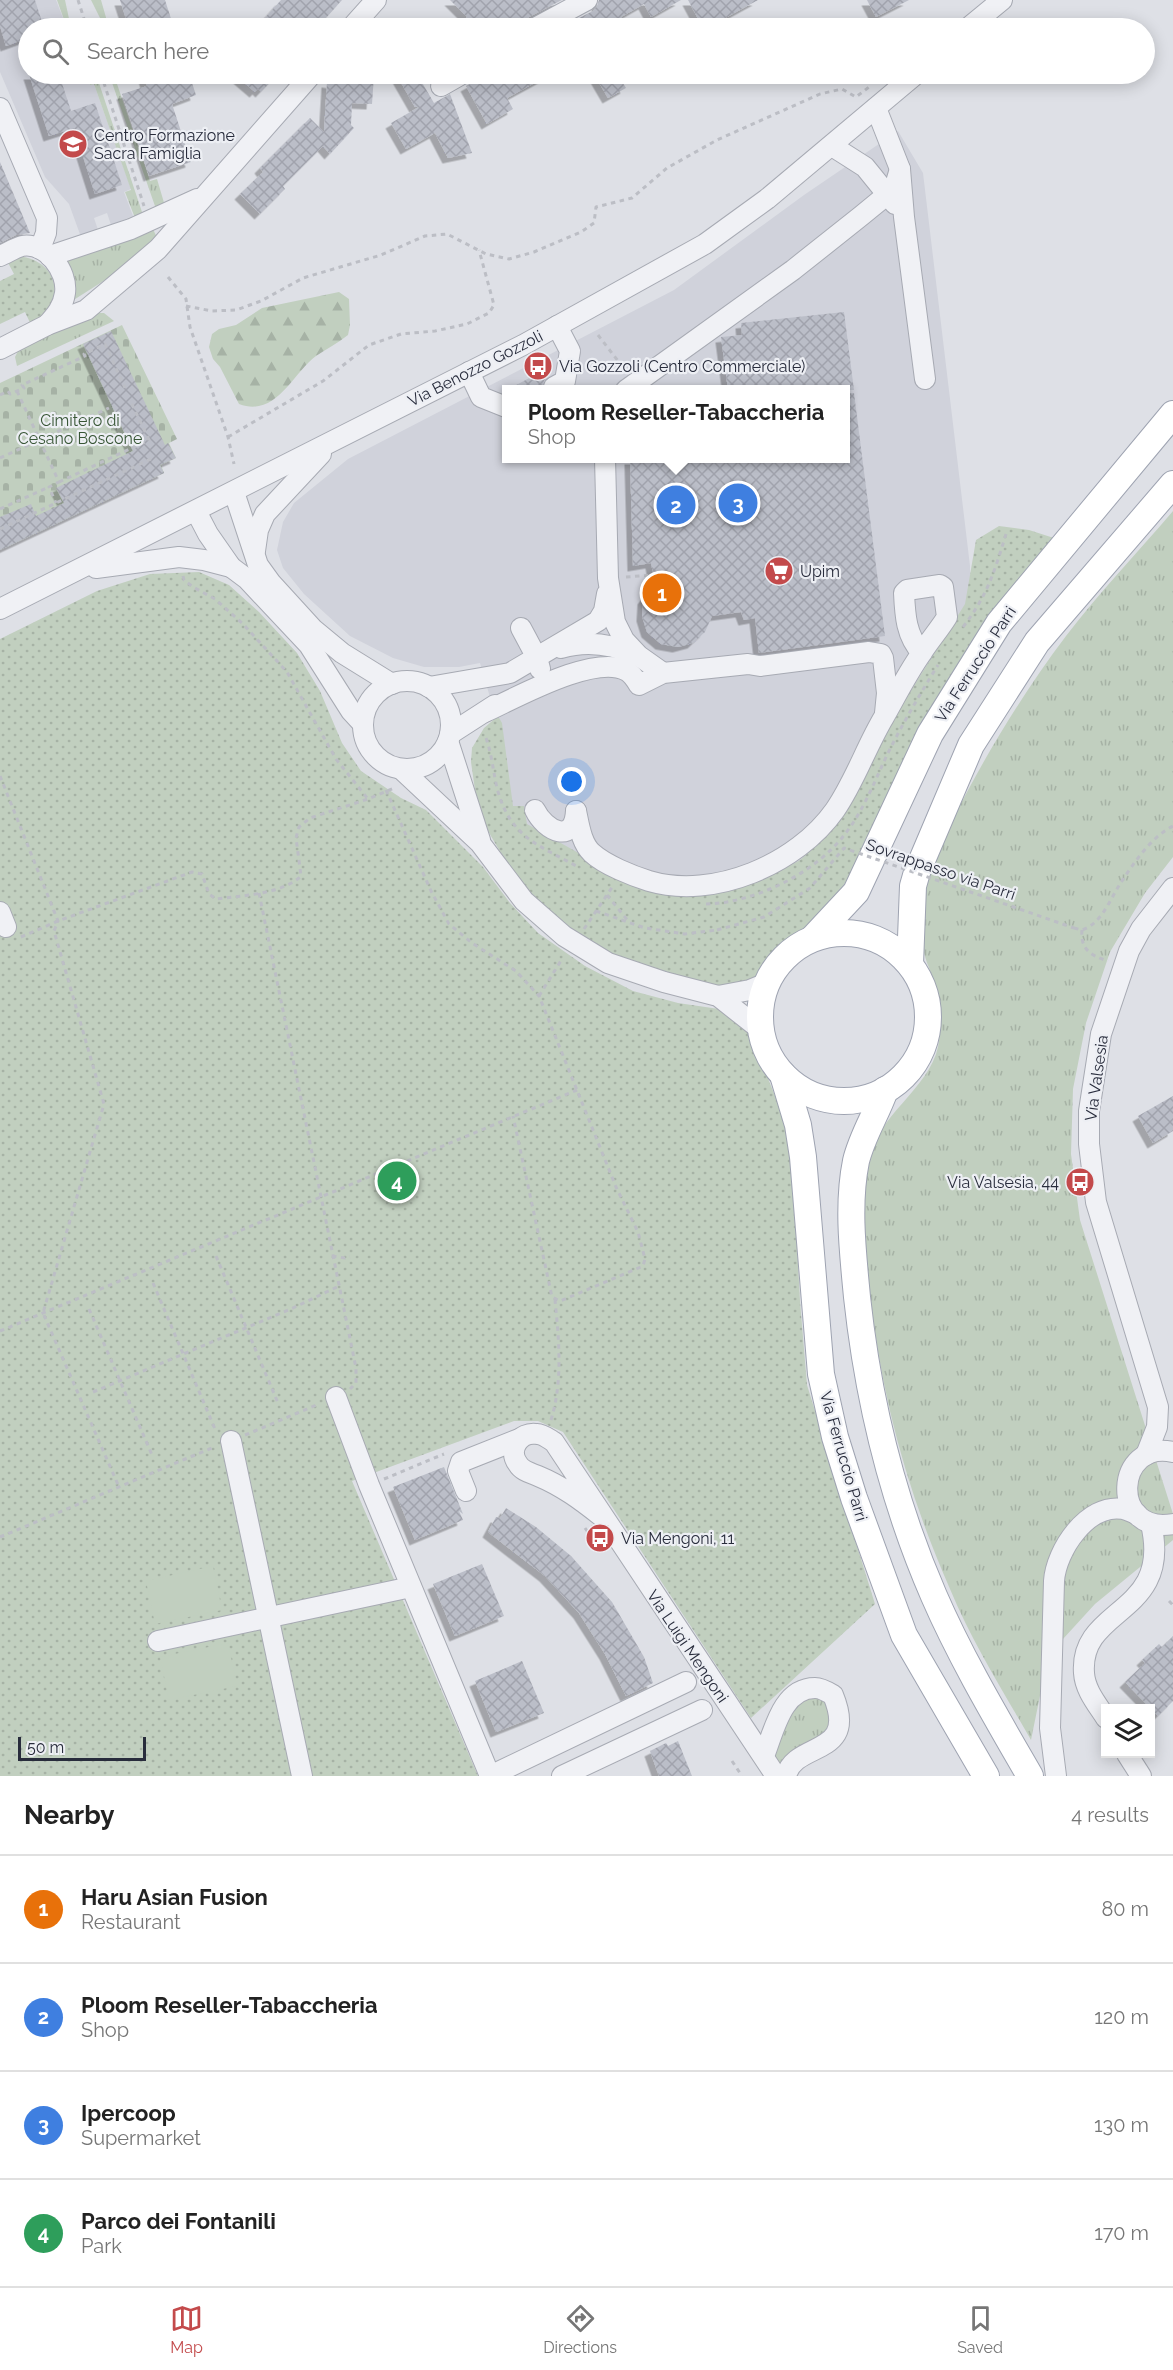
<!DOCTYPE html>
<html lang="en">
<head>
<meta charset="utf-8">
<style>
  body { margin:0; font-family:Raleway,sans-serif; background:#f2f2f2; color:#222 }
  .controls { position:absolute; right:18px; bottom:18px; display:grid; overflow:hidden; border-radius:0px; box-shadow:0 3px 15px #0003 }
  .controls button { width:54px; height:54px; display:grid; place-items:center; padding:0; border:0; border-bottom:2px solid #e0e0e0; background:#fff; color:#222; font:30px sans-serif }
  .scale { position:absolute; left:18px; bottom:15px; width:128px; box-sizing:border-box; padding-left:6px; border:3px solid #282c3c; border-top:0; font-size:16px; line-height:21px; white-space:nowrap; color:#282c3c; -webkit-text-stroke:4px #edeff4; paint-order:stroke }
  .you { position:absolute; left:572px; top:782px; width:21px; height:21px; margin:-15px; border:4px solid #fff; border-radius:50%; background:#1a73e8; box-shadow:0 0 0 9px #1a73e833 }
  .badge { display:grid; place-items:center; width:39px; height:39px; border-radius:50%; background:#c34a4b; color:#fff; font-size:20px; font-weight:700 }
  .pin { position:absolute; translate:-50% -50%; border:3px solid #fff; box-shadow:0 2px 6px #0006 }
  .popup { position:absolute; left:502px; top:385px; width:348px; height:78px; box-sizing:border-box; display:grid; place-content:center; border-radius:0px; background:#fff; filter:drop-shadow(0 2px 4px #0005); font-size:20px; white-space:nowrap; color:#767676 }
  .popup b { font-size:22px; color:#222 }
  .popup::after { content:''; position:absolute; left:50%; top:100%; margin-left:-12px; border:12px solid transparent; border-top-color:#fff }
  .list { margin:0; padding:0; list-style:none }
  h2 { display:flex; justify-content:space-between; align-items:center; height:78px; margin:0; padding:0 24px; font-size:26px }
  h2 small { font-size:20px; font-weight:400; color:#767676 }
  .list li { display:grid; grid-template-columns:39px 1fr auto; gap:18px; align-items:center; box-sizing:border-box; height:108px; padding:0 24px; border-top:2px solid #e0e0e0 }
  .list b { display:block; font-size:22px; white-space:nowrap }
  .list p { margin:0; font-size:20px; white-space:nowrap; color:#767676 }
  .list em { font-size:20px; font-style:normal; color:#767676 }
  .icon { flex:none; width:33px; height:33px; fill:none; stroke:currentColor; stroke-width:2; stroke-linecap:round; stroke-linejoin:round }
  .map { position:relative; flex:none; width:1173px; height:1776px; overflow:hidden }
  .search { position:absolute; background:#fff; box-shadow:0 3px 15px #0003; left:18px; right:18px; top:18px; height:66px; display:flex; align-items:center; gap:15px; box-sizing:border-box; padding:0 21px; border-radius:33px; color:#767676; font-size:22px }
  .sheet { height:510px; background:#fff }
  nav { display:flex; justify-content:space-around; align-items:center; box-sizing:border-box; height:84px; border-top:2px solid #e0e0e0; background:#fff; font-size:16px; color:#767676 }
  nav a { display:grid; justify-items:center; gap:3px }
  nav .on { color:#c34a4b }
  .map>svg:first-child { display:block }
  .built { fill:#d0d2db; fill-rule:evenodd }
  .grass { fill:url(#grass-tufts) }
  .forest { fill:url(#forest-firs) }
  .cemetery { fill:url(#cemetery-stones) }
  .park { fill:url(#park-dots) }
  .pitch { fill:#c1cfbf }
  .building { fill:url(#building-cross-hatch); filter:url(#shadow) }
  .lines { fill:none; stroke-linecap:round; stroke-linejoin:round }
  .minor-casing { stroke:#a7aab3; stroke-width:22 }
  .major-casing { stroke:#9ea3b1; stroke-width:28 }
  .path { stroke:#bcbec5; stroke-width:3; stroke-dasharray:4.5 4.5; stroke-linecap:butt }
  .minor { stroke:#f0f1f5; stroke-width:20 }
  .major { stroke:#fff; stroke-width:26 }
  .path-bridge { stroke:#bcbec5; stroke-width:3; stroke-dasharray:4.5 4.5; stroke-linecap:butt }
  .labels { text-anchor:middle; stroke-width:4.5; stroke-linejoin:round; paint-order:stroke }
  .poi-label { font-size:16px; fill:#282c3c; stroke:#edeff4; text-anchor:start }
  .street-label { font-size:16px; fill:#282c3c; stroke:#edeff4 }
  .park-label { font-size:16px; fill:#385636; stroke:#edeff4 }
</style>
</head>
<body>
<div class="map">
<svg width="1173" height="1776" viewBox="0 0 1173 1776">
  <defs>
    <pattern id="grass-tufts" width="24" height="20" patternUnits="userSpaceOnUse" patternTransform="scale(1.5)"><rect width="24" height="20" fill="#c1cfbf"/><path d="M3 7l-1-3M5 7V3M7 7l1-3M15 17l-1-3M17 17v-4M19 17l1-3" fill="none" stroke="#a6b2a5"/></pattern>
    <pattern id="forest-firs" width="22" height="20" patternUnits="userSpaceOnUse" patternTransform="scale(1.5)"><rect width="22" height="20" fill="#c1cfbf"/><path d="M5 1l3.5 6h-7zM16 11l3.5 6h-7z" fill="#a6b2a5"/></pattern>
    <pattern id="cemetery-stones" width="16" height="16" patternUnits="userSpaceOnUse" patternTransform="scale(1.5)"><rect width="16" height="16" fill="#c1cfbf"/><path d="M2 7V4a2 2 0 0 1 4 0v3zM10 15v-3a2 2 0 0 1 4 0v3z" fill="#a6b2a5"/></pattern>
    <pattern id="park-dots" width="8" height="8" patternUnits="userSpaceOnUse" patternTransform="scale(1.5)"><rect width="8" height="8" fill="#c1cfbf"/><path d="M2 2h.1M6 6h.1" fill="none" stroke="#a6b2a5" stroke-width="1.8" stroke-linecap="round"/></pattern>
    <pattern id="building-cross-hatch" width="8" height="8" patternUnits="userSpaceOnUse" patternTransform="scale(1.5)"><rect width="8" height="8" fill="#bbbec8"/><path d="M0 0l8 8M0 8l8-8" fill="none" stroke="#a1a3ad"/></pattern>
    <filter id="shadow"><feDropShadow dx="-5.5" dy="5.5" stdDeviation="0" flood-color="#0004"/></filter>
  </defs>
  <rect width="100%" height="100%" fill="#dee0e6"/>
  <g class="built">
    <polygon points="0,0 56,0 67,28 28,28 28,74 86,74 90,85 94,84 131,189 124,192 133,216 111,225 107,213 94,218 98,230 81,237 69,204 45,177 0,72"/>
    <path d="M898,131L923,173L970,566V602L840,825L810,856L776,879L733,892L624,881L528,829L511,808L499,728L480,663L459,667H424L393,658L350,636L304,594L283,568L277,550L283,522L294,503L348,459L674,290L804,195ZM506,390H846V458H506Z"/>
  </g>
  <g class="grass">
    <polygon points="57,0 65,0 71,28 67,28"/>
    <polygon points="91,0 101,0 109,28 96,28 101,20"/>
    <polygon points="86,74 96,74 143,215 135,218 125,192 131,190 94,84 90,85"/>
    <polygon points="109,74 120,74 121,75 115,78 150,181 157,179 165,206 156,209"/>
    <polygon points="153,229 158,240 113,275 72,301 63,259"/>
    <polygon points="94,313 104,313 114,321 17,366 15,357 19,349"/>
    <path d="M1173,511V857L1145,893L1110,952L1086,1023L1073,1089L1071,1154L1080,1220L1173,1514V1540L1095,1604L1063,1639L1043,1681L1031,1740C1003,1691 972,1642 950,1589C908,1494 881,1396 870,1293C865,1249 860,1207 867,1163C876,1116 929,1089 938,1047C943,1021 938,998 931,973C928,965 924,956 923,947C921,927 922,906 926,886C931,853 951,822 967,792C996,738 1029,685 1066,636C1099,593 1138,552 1173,511Z"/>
    <polygon points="809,1694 829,1702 831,1728 780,1766 773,1760 792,1706"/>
  </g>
  <path class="forest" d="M339,292L349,299L350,325L348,335C338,343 326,349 316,356C292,374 276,418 239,404L220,367L213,359L209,347L212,334L219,329L236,325L262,308Z"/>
  <polygon class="cemetery" points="122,325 177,439 169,443 176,458 161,465 164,473 0,550 0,383"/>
  <g class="park">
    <path d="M19,256C39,259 55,270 55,293C55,299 54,306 50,311C46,317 38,322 32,327L25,312L0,324V281L14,274L6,259Z"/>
    <polygon points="999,526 1029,530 1057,539 834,901 784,952 765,976 726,989 641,969 593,945 544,908 509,867 484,824 475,790 471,762 472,748 484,728 498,716 502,723 513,806 524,806 527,824 623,878 716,891 748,885 771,876 800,860 828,835 843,817 892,721 965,604 976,540"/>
    <polygon points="199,572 229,585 259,612 297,653 320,691 342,743 361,771 401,798 426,810 483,867 510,903 538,933 585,966 633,991 678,1003 719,1009 743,1020 754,1037 769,1081 780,1108 792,1153 800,1301 807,1385 875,1604 751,1718 563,1432 538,1421 514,1421 352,1481 478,1776 0,1776 0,639 97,591 150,574"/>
  </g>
  <g class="pitch">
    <polygon points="213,1566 222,1610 155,1624 146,1581"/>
    <polygon points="228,1643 237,1686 169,1700 160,1657"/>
  </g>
  <g class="building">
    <polygon points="0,0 35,0 44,28 28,28 28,38 6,46 0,26"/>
    <polygon points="120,0 165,0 174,28 129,28"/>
    <polygon points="281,0 342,0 317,28 256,28"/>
    <polygon points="450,0 562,0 529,17 525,22 523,28 503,28 500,23 490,28 456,28 467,17"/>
    <polygon points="599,0 681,0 651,17 644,4 621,17 628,28 559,28 593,11 597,6"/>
    <polygon points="688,0 758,0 707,28 703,28"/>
    <polygon points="867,0 909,0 876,17"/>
    <polygon points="29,74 59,74 71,111 95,103 122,185 95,194 74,128 49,136"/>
    <polygon points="143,74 189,74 196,95 172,104 191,162 149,176 122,94 147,86"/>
    <polygon points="234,74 278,74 261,92 258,89 255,92"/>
    <polygon points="335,74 374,75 372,104 352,103 351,125 354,128 330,154 323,146 283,186 285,189 260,214 240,194 263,172 260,168 310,118 324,132 327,82 334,83"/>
    <polygon points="396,74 417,74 434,103 450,94 472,153 448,158 435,133 406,149 391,123 419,107 415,107"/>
    <polygon points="488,74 551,74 507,98 513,109 487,124 466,86"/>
    <polygon points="594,74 617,74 626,88 608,98"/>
    <polygon points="0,162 30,233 16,235 0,243"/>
    <polygon points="844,312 854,390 728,390 721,337 742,335 741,323"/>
    <polygon points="111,331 165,445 168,443 176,458 160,465 164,473 0,550 0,517 31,504 36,516 64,503 56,488 133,451 83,344"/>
    <polygon points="546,369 549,376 544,381 543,390 507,390"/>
    <polygon points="846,393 854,393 885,636 759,653 755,618 744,620 741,612 712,616 705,632 693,643 678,647 661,644 647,632 642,616 643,599 655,584 651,563 633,566 630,459 846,459"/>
    <polygon points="1173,1096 1173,1131 1153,1143 1138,1116"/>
    <polygon points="444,1467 463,1514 459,1511 463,1520 415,1540 393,1487"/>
    <polygon points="506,1508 536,1527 571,1556 612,1602 644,1657 653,1683 626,1696 605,1654 579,1613 545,1576 488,1532 496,1517 500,1518"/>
    <polygon points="482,1564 504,1616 455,1636 433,1584"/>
    <polygon points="1173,1636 1173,1701 1158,1716 1125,1682 1145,1663 1142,1660 1159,1644 1162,1647"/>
    <polygon points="522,1661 544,1713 496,1732 475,1681"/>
    <polygon points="678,1741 692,1776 659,1776 650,1751 666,1743 668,1746"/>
  </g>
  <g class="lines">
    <g class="minor-casing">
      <g id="minor">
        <polyline points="351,28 376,0"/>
        <polyline points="535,28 587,0"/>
        <polyline points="968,28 1002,0"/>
        <polyline points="441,86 462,74"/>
        <polyline points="0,108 47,218 46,233 40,249"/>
        <polyline points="876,108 900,169 904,217 925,379"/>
        <polyline points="832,146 865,167 895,204"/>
        <path d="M0,256C7,253 15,248 22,246C46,242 68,271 65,293C63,307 56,315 47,325"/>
        <polyline points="50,256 131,229 197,199"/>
        <polyline points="0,349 47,325 86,310 158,249 312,74"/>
        <polyline points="469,372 481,397 506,407"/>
        <polyline points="554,387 565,381 570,351 557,326"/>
        <polyline points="626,390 793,270 861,216 894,189 900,169"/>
        <polyline points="605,458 608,578 615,622 624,640 639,656 663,673"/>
        <polyline points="234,492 258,565 271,583 313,629 342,653 392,684"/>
        <polyline points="196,511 208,534 231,567 247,579 309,645 351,711 363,724"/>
        <polyline points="255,551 258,530 265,514 321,454"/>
        <polyline points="96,568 179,557 204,560 231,567"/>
        <polyline points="0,609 523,345 705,244 767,199 916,74"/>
        <polyline points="521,628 537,658 540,669"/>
        <path d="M561,648C587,640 612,644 637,655"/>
        <circle cx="407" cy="725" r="44"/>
        <polyline points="429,687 510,673 598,621 604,611 607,594"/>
        <path d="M485,712C516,698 595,653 627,671C632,674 636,680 639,685L663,673L748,664L760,666L869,652L881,654L883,658L887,693L885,713"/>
        <polyline points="450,734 495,705"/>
        <polyline points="448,741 480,840"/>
        <polyline points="401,769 480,843 524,901 564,936 608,963 664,982 718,996 761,1030"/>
        <path d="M535,810C545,831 574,845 576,811"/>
        <path d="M576,811C579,824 581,843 592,853C605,865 633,876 649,881C714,900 797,864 835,810C855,781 866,747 884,717C896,696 907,674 921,654C929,641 939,630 947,617L943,587L940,585L907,590L904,593C905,615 906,636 922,653"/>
        <polyline points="0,912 6,927"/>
        <polyline points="718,996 750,990 767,983"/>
        <polyline points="336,1397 369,1485 490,1776 686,1682"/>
        <polyline points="231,1441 302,1776"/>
        <path d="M1173,1452C1115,1439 1109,1535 1173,1524"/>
        <polyline points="1146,1455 1157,1427 1158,1407 1096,1202 1089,1144 1089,1111 1101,1034 1129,951 1141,929 1173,888"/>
        <polyline points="466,1491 458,1471 461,1462 519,1439"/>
        <path d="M601,1516C581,1500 562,1486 538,1476C531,1473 522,1471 518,1464C507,1450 520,1431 537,1434C543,1434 549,1439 554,1442L776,1776"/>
        <polyline points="158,1641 411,1587"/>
        <path d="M1106,1718C1097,1704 1085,1690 1084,1673C1079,1606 1173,1616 1151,1524"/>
        <polyline points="1127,1754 1141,1776"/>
        <path d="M764,1756C774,1731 782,1688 815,1688C821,1688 828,1692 833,1695C859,1758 795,1740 786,1776"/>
        <polyline points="562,1776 702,1710"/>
        <path d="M1056,1776L1050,1728L1054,1581C1056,1551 1087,1503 1123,1509C1128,1510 1133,1513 1137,1514"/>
      </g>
    </g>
    <g class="major-casing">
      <g id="major">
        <circle cx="844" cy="1017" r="84"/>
        <polyline points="814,937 856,892 930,734 999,623 1173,414"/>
        <polyline points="910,964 913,886 917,872 971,745 1037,642 1173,484"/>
        <polyline points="783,1075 798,1125 803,1157 821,1374 835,1437 854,1498 904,1635 986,1776"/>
        <path d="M885,1090C876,1115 862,1136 856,1161C847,1205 853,1254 857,1297C868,1399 893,1502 934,1596C961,1658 996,1717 1030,1776"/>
      </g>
    </g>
    <g class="path">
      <polyline points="78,0 87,28"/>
      <polyline points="101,74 144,206"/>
      <polyline points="168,277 186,299 190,327 228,437 234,464"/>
      <polyline points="186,306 212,311 236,310 261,301 303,278 381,255 425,236 447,234 486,254 509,259 534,252 581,232 594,223 596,207 632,198 667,168 717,140 820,94 842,89 856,97 869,87"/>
      <polyline points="598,335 625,370"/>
      <polyline points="17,391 59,482 49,487 56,503"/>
      <polyline points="0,395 8,391 10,394 24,388 22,385 85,356 84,354 105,344 125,388"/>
      <polyline points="228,437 323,381 369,345 401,334 435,331 467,324 489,313 494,305 479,250"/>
      <polyline points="0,458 109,408"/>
      <polyline points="59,482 149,440 130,400"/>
      <polyline points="0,509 49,487"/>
      <polyline points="0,529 153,458"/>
      <polyline points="183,576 184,580 193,587 215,599 243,624 287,672 336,759 368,799"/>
      <polyline points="626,577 653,575"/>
      <path d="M963,627C988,594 994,573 1006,534"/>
      <path d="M486,738C492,755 493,771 497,788C510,838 539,845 580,868"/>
      <polyline points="0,776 58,921 54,931 104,1104 43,1313 119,1487"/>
      <polyline points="386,790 431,891 449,924 472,943 516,971 539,996 616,1187 638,1232 645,1259 643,1266 560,1301 552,1297 513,1116"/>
      <polyline points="259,893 356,1368 356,1383 350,1389"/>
      <polyline points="607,895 629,922"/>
      <path d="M706,904C754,903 816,873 845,834C864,810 875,780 888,753C903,723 920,694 938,665"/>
      <polyline points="596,911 645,928 685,934 717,930"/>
      <path d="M1074,928L1082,930C1102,923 1109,901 1120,884C1133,864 1151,837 1173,826"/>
      <polyline points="584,929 613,886"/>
      <path d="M1082,930C1080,950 1092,956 1108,961"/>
      <path d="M21,937L58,921L192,872L202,874L209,894L216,899C240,896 283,894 301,876L296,838L299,827L310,818L368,799L394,788"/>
      <polyline points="539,996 562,959"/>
      <polyline points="216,1256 278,1403"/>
      <polyline points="332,1256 345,1258 350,1257"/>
      <polyline points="153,1283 215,1429"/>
      <polyline points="89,1309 152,1455"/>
      <polyline points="0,1331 577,1090"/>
      <polyline points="93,1392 293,1308 339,1286"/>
      <path d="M551,1420C563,1381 559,1340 555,1300"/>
      <polyline points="245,1435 319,1404"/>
      <polyline points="384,1479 444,1454"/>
      <polyline points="585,1528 600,1549"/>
      <polyline points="0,1537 214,1447"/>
      <polyline points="1169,1601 1173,1605"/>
      <polyline points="732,1761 742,1776"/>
    </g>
    <use href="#minor" class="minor"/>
    <use href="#major" class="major"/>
    <polyline class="path-bridge" points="717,930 764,917 810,888 844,848 1074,928"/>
  </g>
  <defs>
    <g id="school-disc" transform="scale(1.5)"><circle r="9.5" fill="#c34a4b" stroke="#edeff4"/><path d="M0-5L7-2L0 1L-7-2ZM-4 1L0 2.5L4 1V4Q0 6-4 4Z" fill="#fff"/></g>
    <g id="bus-disc" transform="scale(1.5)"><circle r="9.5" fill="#c34a4b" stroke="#edeff4"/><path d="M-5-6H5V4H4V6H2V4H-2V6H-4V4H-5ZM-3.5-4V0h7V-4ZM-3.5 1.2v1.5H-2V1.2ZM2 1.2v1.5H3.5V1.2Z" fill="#fff"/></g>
    <g id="supermarket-disc" transform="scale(1.5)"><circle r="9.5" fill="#c34a4b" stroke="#edeff4"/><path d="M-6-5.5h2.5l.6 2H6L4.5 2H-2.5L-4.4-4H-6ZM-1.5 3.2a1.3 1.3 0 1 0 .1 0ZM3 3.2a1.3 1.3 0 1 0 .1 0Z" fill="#fff"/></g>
  </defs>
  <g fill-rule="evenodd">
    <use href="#school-disc" x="73" y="144"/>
    <use href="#bus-disc" x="538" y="366"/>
    <use href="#supermarket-disc" x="779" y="571"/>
    <use href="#bus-disc" x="1080" y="1182"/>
    <use href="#bus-disc" x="600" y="1538"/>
  </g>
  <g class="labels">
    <g class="poi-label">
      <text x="94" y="141">Centro Formazione<tspan x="94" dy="18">Sacra Famiglia</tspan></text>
      <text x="559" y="372">Via Gozzoli (Centro Commerciale)</text>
      <text x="800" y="577">Upim</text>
      <text x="1059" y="1188" text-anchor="end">Via Valsesia, 44</text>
      <text x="621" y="1544">Via Mengoni, 11</text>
    </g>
    <g class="street-label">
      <text transform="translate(475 368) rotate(-27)" y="6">Via Benozzo Gozzoli</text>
      <text transform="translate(975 664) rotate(-57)" y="6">Via Ferruccio Parri</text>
      <text transform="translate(941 869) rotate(19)" y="6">Sovrappasso via Parri</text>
      <text transform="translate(1096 1078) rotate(-82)" y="6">Via Valsesia</text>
      <text transform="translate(844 1456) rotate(74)" y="6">Via Ferruccio Parri</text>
      <text transform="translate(688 1646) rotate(56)" y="6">Via Luigi Mengoni</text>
    </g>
    <g class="park-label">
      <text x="80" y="426">Cimitero di<tspan x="80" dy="18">Cesano Boscone</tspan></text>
    </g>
  </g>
</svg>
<div class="controls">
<button><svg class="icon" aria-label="layers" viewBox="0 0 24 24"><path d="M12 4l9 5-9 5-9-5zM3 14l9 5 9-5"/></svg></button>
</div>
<div class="scale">50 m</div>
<div class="you"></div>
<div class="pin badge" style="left:662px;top:593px;background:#e8710a">1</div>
<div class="pin badge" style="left:676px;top:505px;background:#3f7fe0">2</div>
<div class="popup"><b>Ploom Reseller-Tabaccheria</b>Shop</div>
<div class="pin badge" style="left:738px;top:503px;background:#3f7fe0">3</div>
<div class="pin badge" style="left:397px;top:1181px;background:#2e9e5b">4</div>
<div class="search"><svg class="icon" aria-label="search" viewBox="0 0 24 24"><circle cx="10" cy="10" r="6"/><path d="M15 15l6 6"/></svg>Search here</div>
</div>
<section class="sheet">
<h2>Nearby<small>4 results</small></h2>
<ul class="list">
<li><span class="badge" style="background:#e8710a">1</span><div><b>Haru Asian Fusion</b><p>Restaurant</p></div><em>80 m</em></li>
<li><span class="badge" style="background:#3f7fe0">2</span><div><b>Ploom Reseller-Tabaccheria</b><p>Shop</p></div><em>120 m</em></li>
<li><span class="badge" style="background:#3f7fe0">3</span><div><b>Ipercoop</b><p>Supermarket</p></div><em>130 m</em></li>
<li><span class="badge" style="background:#2e9e5b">4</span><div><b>Parco dei Fontanili</b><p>Park</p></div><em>170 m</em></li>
</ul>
</section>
<nav>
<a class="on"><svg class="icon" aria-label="map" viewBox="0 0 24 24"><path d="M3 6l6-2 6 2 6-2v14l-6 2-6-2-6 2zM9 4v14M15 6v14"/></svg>Map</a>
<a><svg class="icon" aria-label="directions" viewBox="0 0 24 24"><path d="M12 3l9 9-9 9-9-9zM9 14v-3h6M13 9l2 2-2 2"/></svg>Directions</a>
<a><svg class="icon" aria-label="saved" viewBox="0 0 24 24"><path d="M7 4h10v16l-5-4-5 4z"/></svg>Saved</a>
</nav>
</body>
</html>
